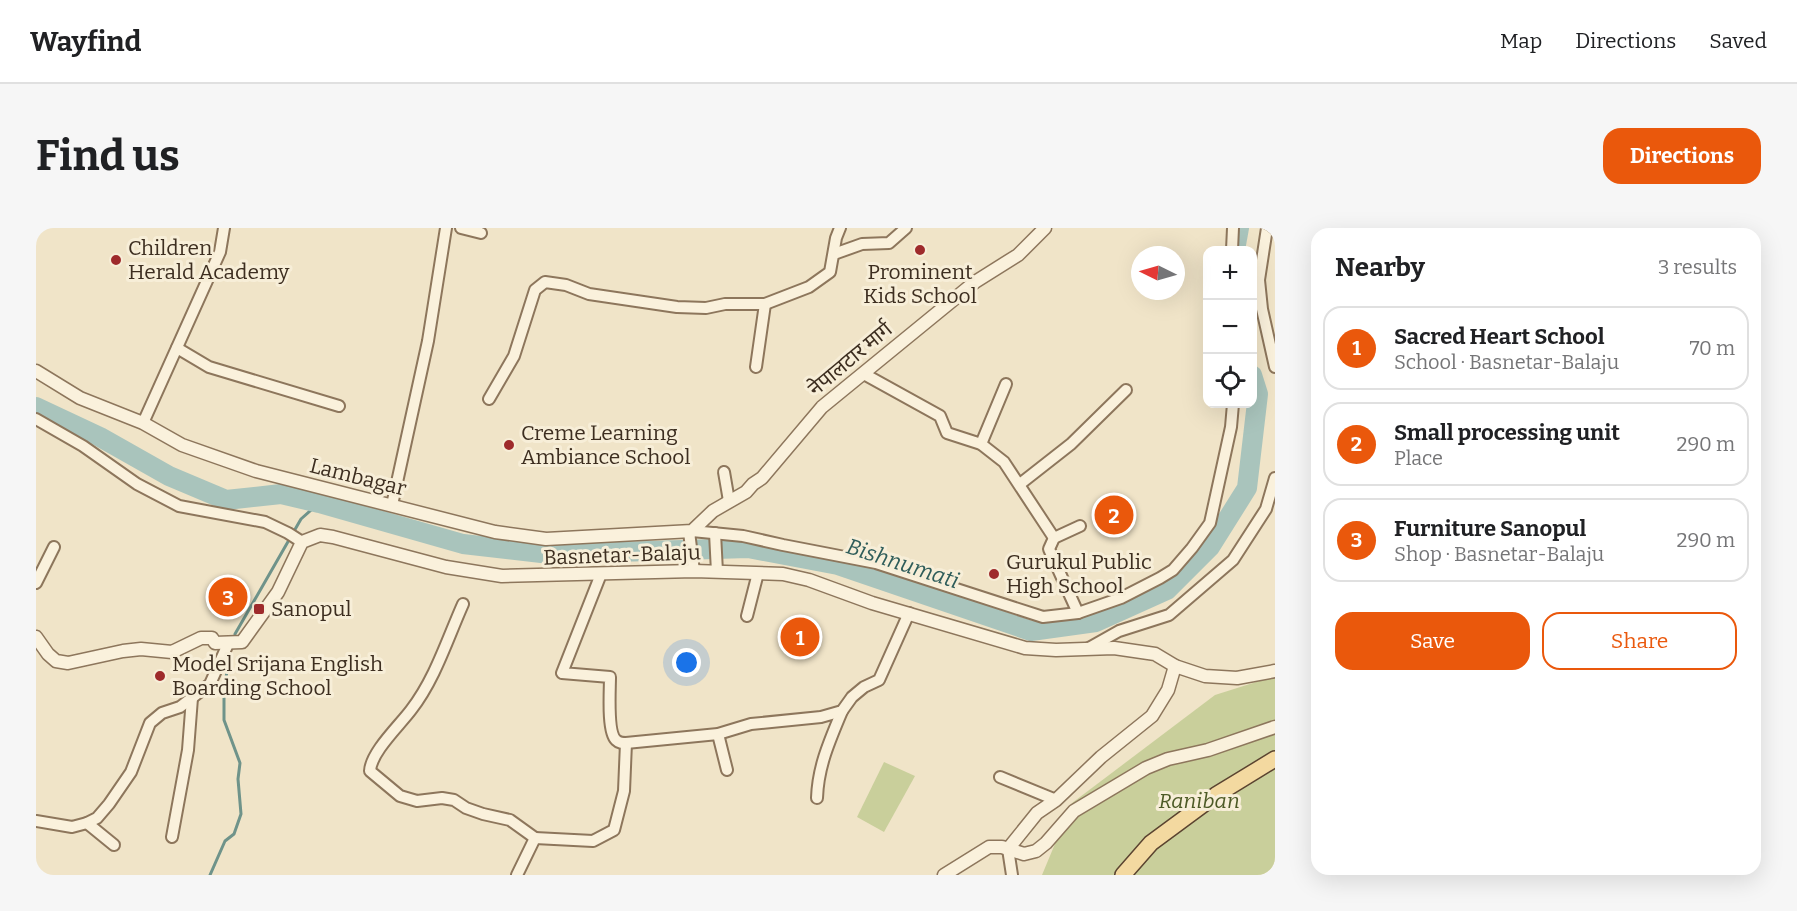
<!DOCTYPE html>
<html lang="en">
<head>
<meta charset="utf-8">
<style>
  body { margin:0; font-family:Bitter,"Noto Sans Devanagari",serif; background:#f6f6f6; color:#202124 }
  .controls { position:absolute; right:18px; top:18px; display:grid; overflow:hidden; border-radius:12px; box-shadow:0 6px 24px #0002 }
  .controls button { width:54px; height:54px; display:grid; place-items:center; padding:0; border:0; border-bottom:2px solid #e0e0e0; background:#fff; color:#202124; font:30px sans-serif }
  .compass { position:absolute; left:1095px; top:18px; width:54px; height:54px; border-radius:50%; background:#fff; box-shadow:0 6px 24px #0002; rotate:275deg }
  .you { position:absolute; left:651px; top:435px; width:21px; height:21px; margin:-15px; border:4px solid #fff; border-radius:50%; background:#1a73e8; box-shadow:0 0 0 9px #1a73e833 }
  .badge { display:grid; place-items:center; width:39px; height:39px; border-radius:50%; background:#ea580c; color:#fff; font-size:20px; font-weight:700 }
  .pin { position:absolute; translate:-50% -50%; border:3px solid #fff; box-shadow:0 2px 6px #0006 }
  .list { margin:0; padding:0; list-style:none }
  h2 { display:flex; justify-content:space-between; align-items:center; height:78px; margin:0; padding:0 24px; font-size:26px }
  h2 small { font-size:20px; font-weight:400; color:#757577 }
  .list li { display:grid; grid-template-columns:39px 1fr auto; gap:18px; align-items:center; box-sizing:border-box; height:84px; margin:0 12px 12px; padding:0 12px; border:2px solid #e0e0e0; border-radius:18px }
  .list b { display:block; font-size:22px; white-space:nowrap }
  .list p { margin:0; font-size:20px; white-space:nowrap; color:#757577 }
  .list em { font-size:20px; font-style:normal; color:#757577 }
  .actions { display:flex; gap:12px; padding:18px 24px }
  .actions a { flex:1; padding:14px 0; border:2px solid #ea580c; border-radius:18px; text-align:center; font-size:21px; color:#ea580c }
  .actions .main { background:#ea580c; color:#fff }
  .icon { flex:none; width:33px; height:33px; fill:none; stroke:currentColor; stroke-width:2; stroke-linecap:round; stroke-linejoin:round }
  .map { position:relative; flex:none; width:1239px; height:647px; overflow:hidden; border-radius:18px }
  header { display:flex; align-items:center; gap:36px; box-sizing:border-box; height:84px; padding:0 30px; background:#fff; border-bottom:2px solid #e0e0e0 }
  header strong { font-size:28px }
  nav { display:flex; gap:33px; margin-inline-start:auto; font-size:21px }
  .intro { display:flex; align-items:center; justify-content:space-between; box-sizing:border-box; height:144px; padding:0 36px }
  h1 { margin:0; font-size:42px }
  .button { padding:15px 27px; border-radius:18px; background:#ea580c; color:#fff; font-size:21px; font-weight:700 }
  main { display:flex; gap:36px; padding:0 36px }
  aside { flex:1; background:#fff; border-radius:18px; box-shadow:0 6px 24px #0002 }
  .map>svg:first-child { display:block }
  .green { fill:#c9cf9b }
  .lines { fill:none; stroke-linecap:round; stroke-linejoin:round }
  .stream { stroke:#6f938a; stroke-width:3 }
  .river { stroke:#a9c4bc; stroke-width:20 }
  .minor-casing { stroke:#8d765c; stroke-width:14 }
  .tertiary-casing { stroke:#8d765c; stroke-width:15 }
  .primary-casing { stroke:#5b4430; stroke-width:18 }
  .minor { stroke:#faf1dc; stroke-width:10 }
  .tertiary { stroke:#faf1dc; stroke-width:12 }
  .primary { stroke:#f3d9a0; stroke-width:15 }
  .poi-dot { fill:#9e2a2b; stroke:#f7eed8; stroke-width:2 }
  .labels { text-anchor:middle; stroke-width:6; stroke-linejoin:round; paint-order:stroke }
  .poi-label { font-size:21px; fill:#3d2e20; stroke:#f7eed8; text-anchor:start }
  .street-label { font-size:21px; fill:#3d2e20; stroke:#f7eed8 }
  .park-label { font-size:21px; font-style:italic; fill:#4d5a26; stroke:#f7eed8 }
  .water-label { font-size:22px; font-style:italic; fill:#2f5d5a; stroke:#f7eed8 }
</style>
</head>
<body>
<header>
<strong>Wayfind</strong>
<nav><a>Map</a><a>Directions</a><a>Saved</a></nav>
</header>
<div class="intro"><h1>Find us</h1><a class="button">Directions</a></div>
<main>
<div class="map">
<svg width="1239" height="647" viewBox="0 0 1239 647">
  <rect width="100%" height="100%" fill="#f0e4c8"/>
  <g class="green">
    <polygon points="1239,448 1239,647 1006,647 1036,575 1179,467"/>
    <polygon points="848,534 879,548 848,604 821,589"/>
  </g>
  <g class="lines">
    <g class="stream">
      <polyline points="199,406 265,291 283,275"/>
      <polyline points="174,647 189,613 198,606 205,586 202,551 204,535 188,492 188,462 194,424"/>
    </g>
    <g class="river">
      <polyline points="1199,22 1203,0"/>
      <polyline points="0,179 64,209 133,248 190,272 245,266 283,275 427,316 514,326 712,320 802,337 995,403 1060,394 1131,362 1174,319 1211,260 1222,166 1216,147"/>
    </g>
    <g class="minor-casing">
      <g id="minor">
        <polyline points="425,0 445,5"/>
        <polyline points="1231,0 1223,52 1226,81 1239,139"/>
        <polyline points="1196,22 1197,0"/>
        <polyline points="798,26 826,16 853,15 870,0"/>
        <polyline points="141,120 173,139 303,178"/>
        <polyline points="720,139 729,76"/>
        <polyline points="828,146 904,188 911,205 945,216 968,234 1018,310"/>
        <polyline points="453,171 478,128 499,62 509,54 530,57 553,66 641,79 670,80 689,76 729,76 773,59 794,44 800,10 804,0"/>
        <polyline points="0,191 47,218 101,256 143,278 229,294 252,305 266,314"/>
        <polyline points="107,195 184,24 188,0"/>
        <polyline points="945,216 970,156"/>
        <polyline points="688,244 693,273"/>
        <polyline points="984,256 1035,216 1090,162"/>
        <polyline points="356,277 392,113 410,0"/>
        <polyline points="656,303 707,308 747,317 840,335 1007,389 1042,385 1085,370 1124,350 1137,342 1156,320 1174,295 1195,199 1197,176"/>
        <polyline points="653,304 658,343"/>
        <polyline points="679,305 681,344"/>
        <path d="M565,346L526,445L574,449C574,462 571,504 580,512C583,515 586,515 590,515L682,506L715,496L785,489L806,483L816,469L828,459L843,452L873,385"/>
        <polyline points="0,355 18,319"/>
        <path d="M427,376C411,412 399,451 375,482C363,498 335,524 334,543L364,568L381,573L406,570L418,572L430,580L447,586L474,592L499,610"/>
        <polyline points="1042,385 1013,321 1018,310 1044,298"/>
        <polyline points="711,388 722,345"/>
        <polyline points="1051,421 1083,403 1133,387 1197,332 1230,281 1239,250"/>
        <polyline points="682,506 691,542"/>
        <polyline points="964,549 1020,572"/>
        <path d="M781,570C782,538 794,512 806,483"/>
        <polyline points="0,593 36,599 51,595 61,590 73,576 95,544 114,495 126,485 144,479 174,456 192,416"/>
        <polyline points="51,595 78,617"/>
        <polyline points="136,609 152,522 156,470"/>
        <polyline points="972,621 976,647"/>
        <polyline points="481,647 499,610 557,613 578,602 588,563 590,515"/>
      </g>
    </g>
    <g class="tertiary-casing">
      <g id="tertiary">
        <polyline points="0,143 44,170 107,195 146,217 220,243 459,304 510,311 656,303 677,283 710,264 717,256 726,250 786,179 939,54 982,27 1009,0"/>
        <polyline points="0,409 12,426 20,433 32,435 87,423 105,421 136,424 165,410 176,410 179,415 206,414 242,364 266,314 284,307 297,309 410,339 466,348 658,343 747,346 773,352 836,375 989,420 1020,422 1078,420 1119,426 1139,438 1169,448 1201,450 1239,443"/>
        <polyline points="972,621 1001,585 1020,572 1065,529 1116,488 1132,462 1139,438"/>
        <polyline points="908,647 953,619 966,619 988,626 1000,623 1010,615 1038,583 1110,540 1132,531 1172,522 1239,499"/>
      </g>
    </g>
    <g class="primary-casing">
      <polyline id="primary" points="1087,647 1115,615 1180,567 1239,531"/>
    </g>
    <use href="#minor" class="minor"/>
    <use href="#tertiary" class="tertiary"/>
    <use href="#primary" class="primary"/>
  </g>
  <g class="poi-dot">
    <circle cx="884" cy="22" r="6"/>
    <circle cx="80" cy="32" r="6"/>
    <circle cx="473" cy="217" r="6"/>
    <circle cx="958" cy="346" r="6"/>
    <rect x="217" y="375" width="12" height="12" rx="3"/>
    <circle cx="124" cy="448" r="6"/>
  </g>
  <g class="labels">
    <g class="poi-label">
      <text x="92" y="27">Children<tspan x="92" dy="24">Herald Academy</tspan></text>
      <text x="884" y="51" text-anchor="middle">Prominent<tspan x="884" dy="24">Kids School</tspan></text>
      <text x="485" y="212">Creme Learning<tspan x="485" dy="24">Ambiance School</tspan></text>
      <text x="970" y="341">Gurukul Public<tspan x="970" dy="24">High School</tspan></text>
      <text x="235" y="388">Sanopul</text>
      <text x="136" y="443">Model Srijana English<tspan x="136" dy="24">Boarding School</tspan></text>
    </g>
    <g class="street-label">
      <text transform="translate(814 131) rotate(-40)" y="7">नेपालटार मार्ग</text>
      <text transform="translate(322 249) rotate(14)" y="7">Lambagar</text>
      <text transform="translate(586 327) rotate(-2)" y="7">Basnetar-Balaju</text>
    </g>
    <g class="park-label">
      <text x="1163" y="580">Raniban</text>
    </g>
    <g class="water-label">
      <text transform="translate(867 335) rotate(18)" y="8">Bishnumati</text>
    </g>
  </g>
</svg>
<div class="controls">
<button>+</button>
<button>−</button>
<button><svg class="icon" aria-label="locate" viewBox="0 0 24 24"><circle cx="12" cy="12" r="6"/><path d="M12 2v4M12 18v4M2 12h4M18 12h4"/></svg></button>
</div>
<svg class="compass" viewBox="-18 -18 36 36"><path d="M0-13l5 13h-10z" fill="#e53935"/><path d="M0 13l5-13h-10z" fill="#757577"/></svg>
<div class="you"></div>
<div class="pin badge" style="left:764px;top:409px">1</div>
<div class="pin badge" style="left:1078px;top:287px">2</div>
<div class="pin badge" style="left:192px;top:369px">3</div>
</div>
<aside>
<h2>Nearby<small>3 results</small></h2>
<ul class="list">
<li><span class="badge">1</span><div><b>Sacred Heart School</b><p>School · Basnetar-Balaju</p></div><em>70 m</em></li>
<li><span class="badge">2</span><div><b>Small processing unit</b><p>Place</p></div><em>290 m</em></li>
<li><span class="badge">3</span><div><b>Furniture Sanopul</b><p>Shop · Basnetar-Balaju</p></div><em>290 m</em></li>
</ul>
<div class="actions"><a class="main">Save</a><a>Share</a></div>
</aside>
</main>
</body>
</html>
